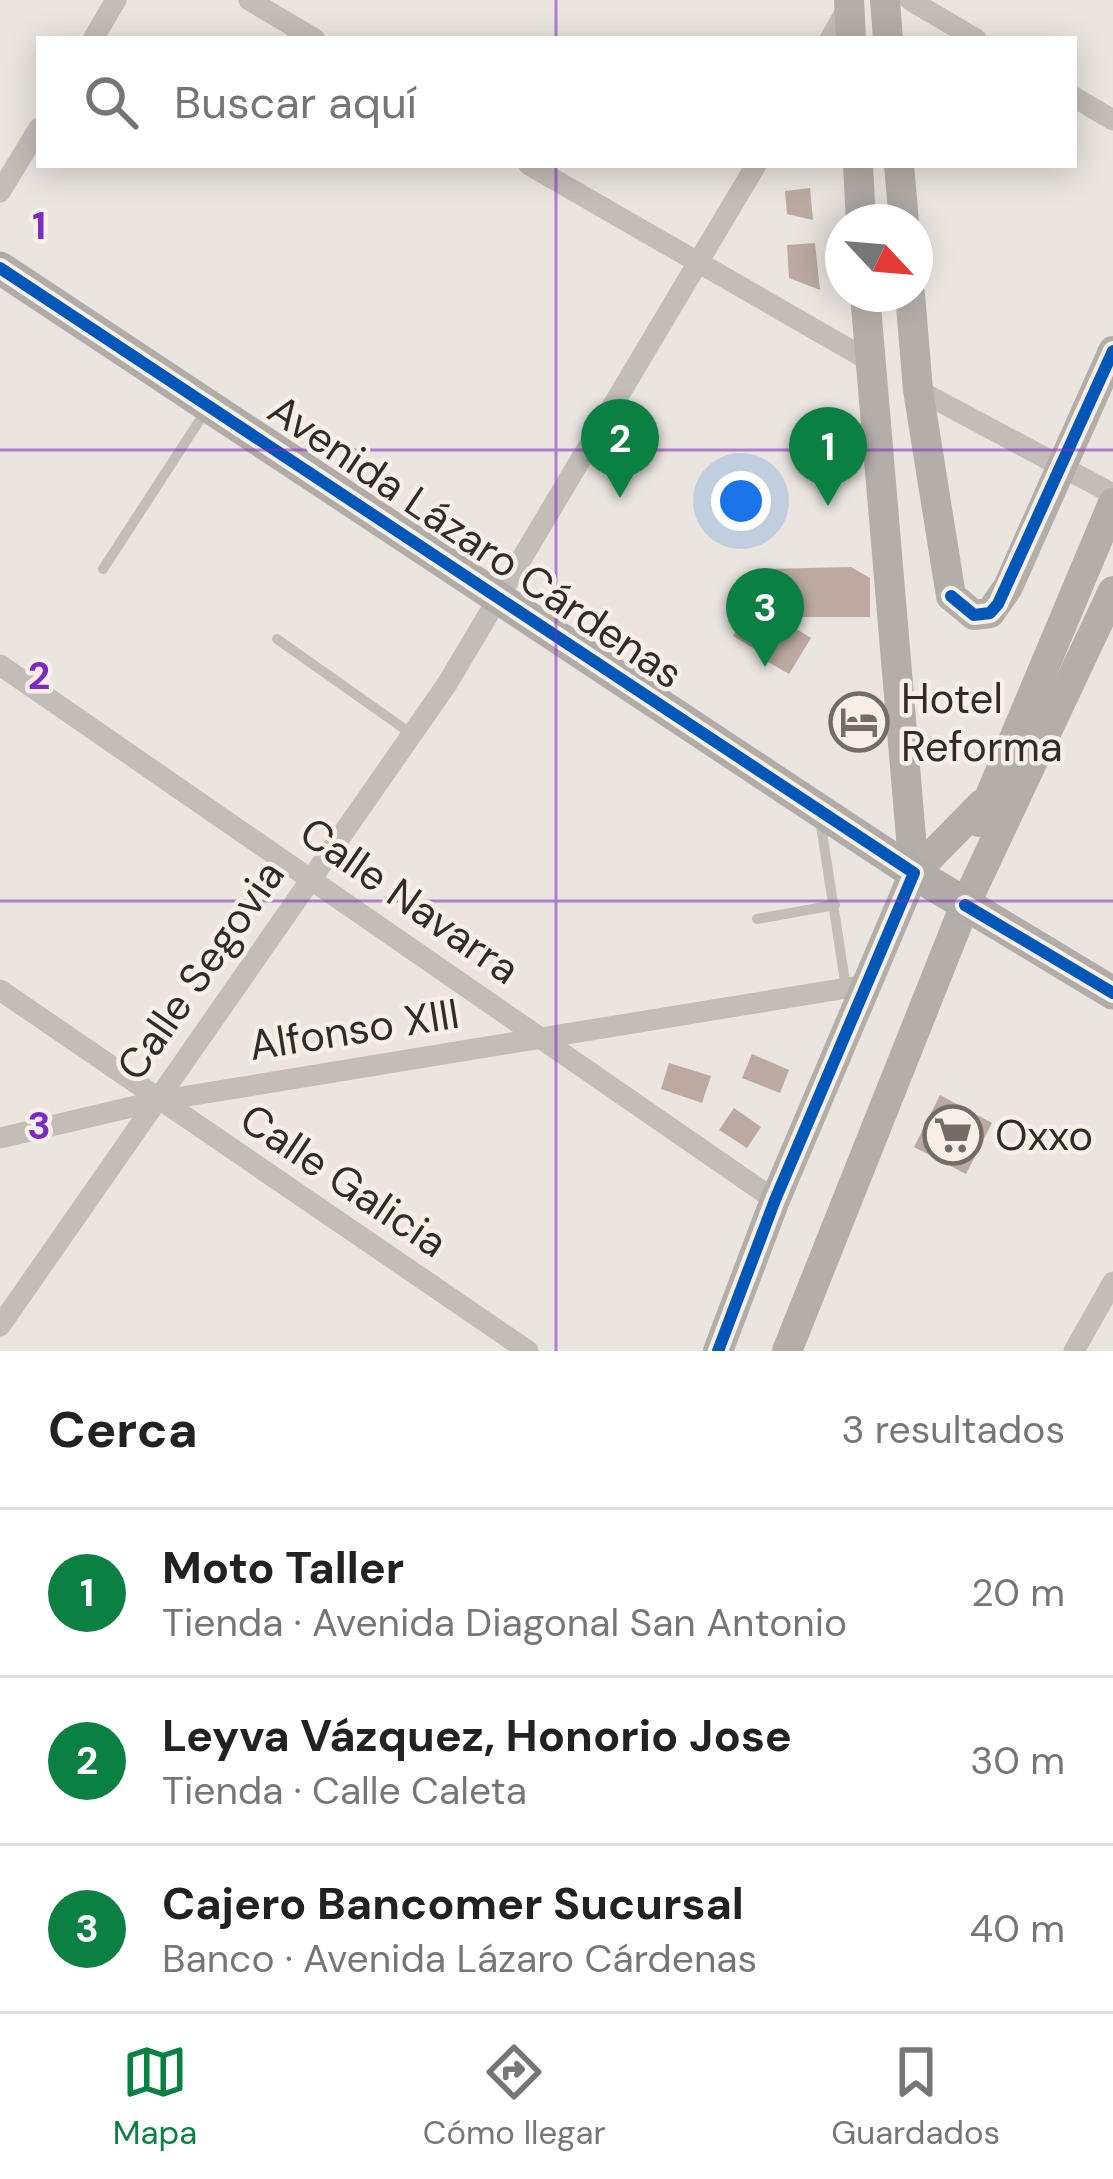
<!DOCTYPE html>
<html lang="es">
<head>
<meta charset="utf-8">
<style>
  body { margin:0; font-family:"DM Sans",sans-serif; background:#f2f2f2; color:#222 }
  .compass { position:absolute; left:825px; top:204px; width:108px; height:108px; border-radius:50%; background:#fff; box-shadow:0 6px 30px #0003; rotate:116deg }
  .you { position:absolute; left:741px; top:501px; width:42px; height:42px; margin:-30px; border:9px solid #fff; border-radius:50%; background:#1a73e8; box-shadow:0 0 0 18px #1a73e833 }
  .badge { display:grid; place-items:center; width:78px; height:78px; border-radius:50%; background:#0b8043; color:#fff; font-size:39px; font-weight:700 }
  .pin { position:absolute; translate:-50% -99px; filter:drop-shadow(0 3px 6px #0008) }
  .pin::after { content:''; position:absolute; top:63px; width:42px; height:36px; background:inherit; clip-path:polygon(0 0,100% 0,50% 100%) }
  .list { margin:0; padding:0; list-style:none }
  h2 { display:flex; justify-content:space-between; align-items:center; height:156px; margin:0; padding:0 48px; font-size:51px }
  h2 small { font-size:39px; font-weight:400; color:#767676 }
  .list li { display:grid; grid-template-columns:78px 1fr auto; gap:36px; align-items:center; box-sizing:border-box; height:168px; padding:0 48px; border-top:3px solid #e0e0e0 }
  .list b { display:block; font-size:45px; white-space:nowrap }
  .list p { margin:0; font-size:39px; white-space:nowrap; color:#767676 }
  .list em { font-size:39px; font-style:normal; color:#767676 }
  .icon { flex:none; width:66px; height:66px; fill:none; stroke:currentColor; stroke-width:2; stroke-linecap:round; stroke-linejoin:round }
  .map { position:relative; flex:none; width:1113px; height:1351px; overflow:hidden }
  .search { position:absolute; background:#fff; box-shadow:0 6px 30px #0003; left:36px; right:36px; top:36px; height:132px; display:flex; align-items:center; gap:30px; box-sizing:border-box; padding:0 42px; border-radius:0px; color:#767676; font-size:45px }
  .sheet { height:660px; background:#fff }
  nav { display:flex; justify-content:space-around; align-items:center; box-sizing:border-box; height:168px; border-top:3px solid #e0e0e0; background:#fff; font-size:33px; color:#767676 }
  nav a { display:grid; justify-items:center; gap:6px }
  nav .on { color:#0b8043 }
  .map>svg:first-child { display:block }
  .building { fill:#bcaaa2 }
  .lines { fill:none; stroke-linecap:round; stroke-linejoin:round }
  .lane { stroke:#c3bdb8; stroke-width:10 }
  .street { stroke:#c3bdb8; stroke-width:21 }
  .secondary { stroke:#b4aea9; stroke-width:30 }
  .primary { stroke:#b1aca8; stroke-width:33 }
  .cycleway-casing { stroke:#f7efe6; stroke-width:20 }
  .cycleway { stroke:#0057b8; stroke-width:12 }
  .grid { fill:none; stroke:#7b2cbf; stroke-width:3; stroke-opacity:0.55 }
  .labels { text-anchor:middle; stroke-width:9; stroke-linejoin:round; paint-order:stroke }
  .street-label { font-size:42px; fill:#332b27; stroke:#f7efe6 }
  .poi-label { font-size:42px; fill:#332b27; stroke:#f7efe6; text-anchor:start }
  .grid-label { font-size:39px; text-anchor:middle; font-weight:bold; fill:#7b2cbf; stroke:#f7efe6; stroke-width:9; stroke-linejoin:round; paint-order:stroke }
</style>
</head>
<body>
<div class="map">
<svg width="1113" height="1351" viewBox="0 0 1113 1351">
  <rect width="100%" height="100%" fill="#eae5df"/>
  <g class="building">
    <polygon points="810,188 813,220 787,214 785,191"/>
    <polygon points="815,243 820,290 789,278 787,245"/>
    <polygon points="851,567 870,578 870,617 794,617 767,601 767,569"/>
    <polygon points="748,610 775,616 811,638 789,674 761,658 777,630 767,631 756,650 733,636"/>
    <polygon points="752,1054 789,1070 780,1093 742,1078"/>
    <polygon points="669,1063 711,1076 702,1103 661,1089"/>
    <polygon points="940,1095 992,1123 966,1174 914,1147"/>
    <polygon points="734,1108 761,1127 747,1148 719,1130"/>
  </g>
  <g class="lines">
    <g class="lane">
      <polyline points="103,569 205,412"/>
      <polyline points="277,639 413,735"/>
      <polyline points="820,819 846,988"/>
      <polyline points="757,919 835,905"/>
    </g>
    <g class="street">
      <polyline points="249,0 315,39"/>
      <polyline points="910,0 976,39"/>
      <polyline points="93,39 116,0"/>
      <polyline points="830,39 849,6"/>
      <polyline points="1074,97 1113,120"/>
      <polyline points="529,165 868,360"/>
      <polyline points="0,192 39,128"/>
      <polyline points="918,390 1113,494"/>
      <polyline points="0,665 775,1200"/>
      <polyline points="0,990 528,1351"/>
      <polyline points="0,1138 157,1101 865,985"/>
      <polyline points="0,1326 447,684 756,165"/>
      <polyline points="1074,1351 1113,1282"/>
    </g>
    <g class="secondary">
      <polyline points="849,0 851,39"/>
      <polyline points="885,0 888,39"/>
      <polyline points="858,165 861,222"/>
      <polyline points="899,165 904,222"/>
      <polyline points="865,294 914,873"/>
      <polyline points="910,294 918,390 951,596 974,615 990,613 1008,587 1113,351"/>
      <polyline points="979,822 1113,503"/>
      <polyline points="718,1351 775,1200 914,873 982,804"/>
      <polyline points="787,1351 965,905 1113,591"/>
    </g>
    <polyline class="primary" points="0,268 914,873 1113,993"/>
    <g class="cycleway-casing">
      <g id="cycleway">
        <polyline points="0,268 914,873 775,1200 718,1351"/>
        <polyline points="951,596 974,615 990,613 998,604 1113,351"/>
        <polyline points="965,905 1113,993"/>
      </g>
    </g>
    <use href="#cycleway" class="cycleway"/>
  </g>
  <path class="grid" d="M556,0V39M556,165V1351M0,450H1113M0,901H1113"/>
  <defs>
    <g id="hotel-ring" transform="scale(3)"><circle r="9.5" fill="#f7efe6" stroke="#736c67" stroke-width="1.5"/><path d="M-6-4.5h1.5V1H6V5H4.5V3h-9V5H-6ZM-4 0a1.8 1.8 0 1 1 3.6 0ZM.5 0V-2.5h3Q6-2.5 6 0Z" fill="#736c67"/></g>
    <g id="supermarket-ring" transform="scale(3)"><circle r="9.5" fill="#f7efe6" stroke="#736c67" stroke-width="1.5"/><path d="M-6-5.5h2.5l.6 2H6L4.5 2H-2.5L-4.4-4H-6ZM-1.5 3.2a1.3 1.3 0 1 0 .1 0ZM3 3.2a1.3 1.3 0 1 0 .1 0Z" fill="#736c67"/></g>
  </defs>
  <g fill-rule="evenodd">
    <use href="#hotel-ring" x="859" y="722"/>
    <use href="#supermarket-ring" x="953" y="1135"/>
  </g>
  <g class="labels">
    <g class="street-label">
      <text transform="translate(476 541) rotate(34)" y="15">Avenida Lázaro Cárdenas</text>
      <text transform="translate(410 900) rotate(35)" y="15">Calle Navarra</text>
      <text transform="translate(200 970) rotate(-55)" y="15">Calle Segovia</text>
      <text transform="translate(354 1029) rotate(-9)" y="15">Alfonso XIII</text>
      <text transform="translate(344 1180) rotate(34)" y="15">Calle Galicia</text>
    </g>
    <g class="poi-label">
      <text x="901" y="713">Hotel<tspan x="901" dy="48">Reforma</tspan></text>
      <text x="995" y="1150">Oxxo</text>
    </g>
  </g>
  <g class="grid-label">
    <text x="39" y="239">1</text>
    <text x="39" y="689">2</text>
    <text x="39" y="1139">3</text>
  </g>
</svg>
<svg class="compass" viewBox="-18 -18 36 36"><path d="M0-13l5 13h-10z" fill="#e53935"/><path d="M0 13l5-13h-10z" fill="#767676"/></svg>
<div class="you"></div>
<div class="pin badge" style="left:828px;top:506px">1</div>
<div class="pin badge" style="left:620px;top:498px">2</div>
<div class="pin badge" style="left:765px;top:667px">3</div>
<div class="search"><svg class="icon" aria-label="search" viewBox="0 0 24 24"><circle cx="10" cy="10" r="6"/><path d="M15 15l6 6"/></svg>Buscar aquí</div>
</div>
<section class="sheet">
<h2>Cerca<small>3 resultados</small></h2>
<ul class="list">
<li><span class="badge">1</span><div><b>Moto Taller</b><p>Tienda · Avenida Diagonal San Antonio</p></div><em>20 m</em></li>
<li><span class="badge">2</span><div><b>Leyva Vázquez, Honorio Jose</b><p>Tienda · Calle Caleta</p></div><em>30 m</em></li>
<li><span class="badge">3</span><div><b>Cajero Bancomer Sucursal</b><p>Banco · Avenida Lázaro Cárdenas</p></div><em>40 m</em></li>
</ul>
</section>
<nav>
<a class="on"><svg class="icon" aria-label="map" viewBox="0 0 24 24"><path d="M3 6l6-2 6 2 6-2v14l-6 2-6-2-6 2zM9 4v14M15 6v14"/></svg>Mapa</a>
<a><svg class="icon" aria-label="directions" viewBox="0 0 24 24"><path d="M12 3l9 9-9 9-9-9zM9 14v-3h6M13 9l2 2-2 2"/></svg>Cómo llegar</a>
<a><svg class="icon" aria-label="saved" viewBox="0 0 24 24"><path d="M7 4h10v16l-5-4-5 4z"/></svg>Guardados</a>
</nav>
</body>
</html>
